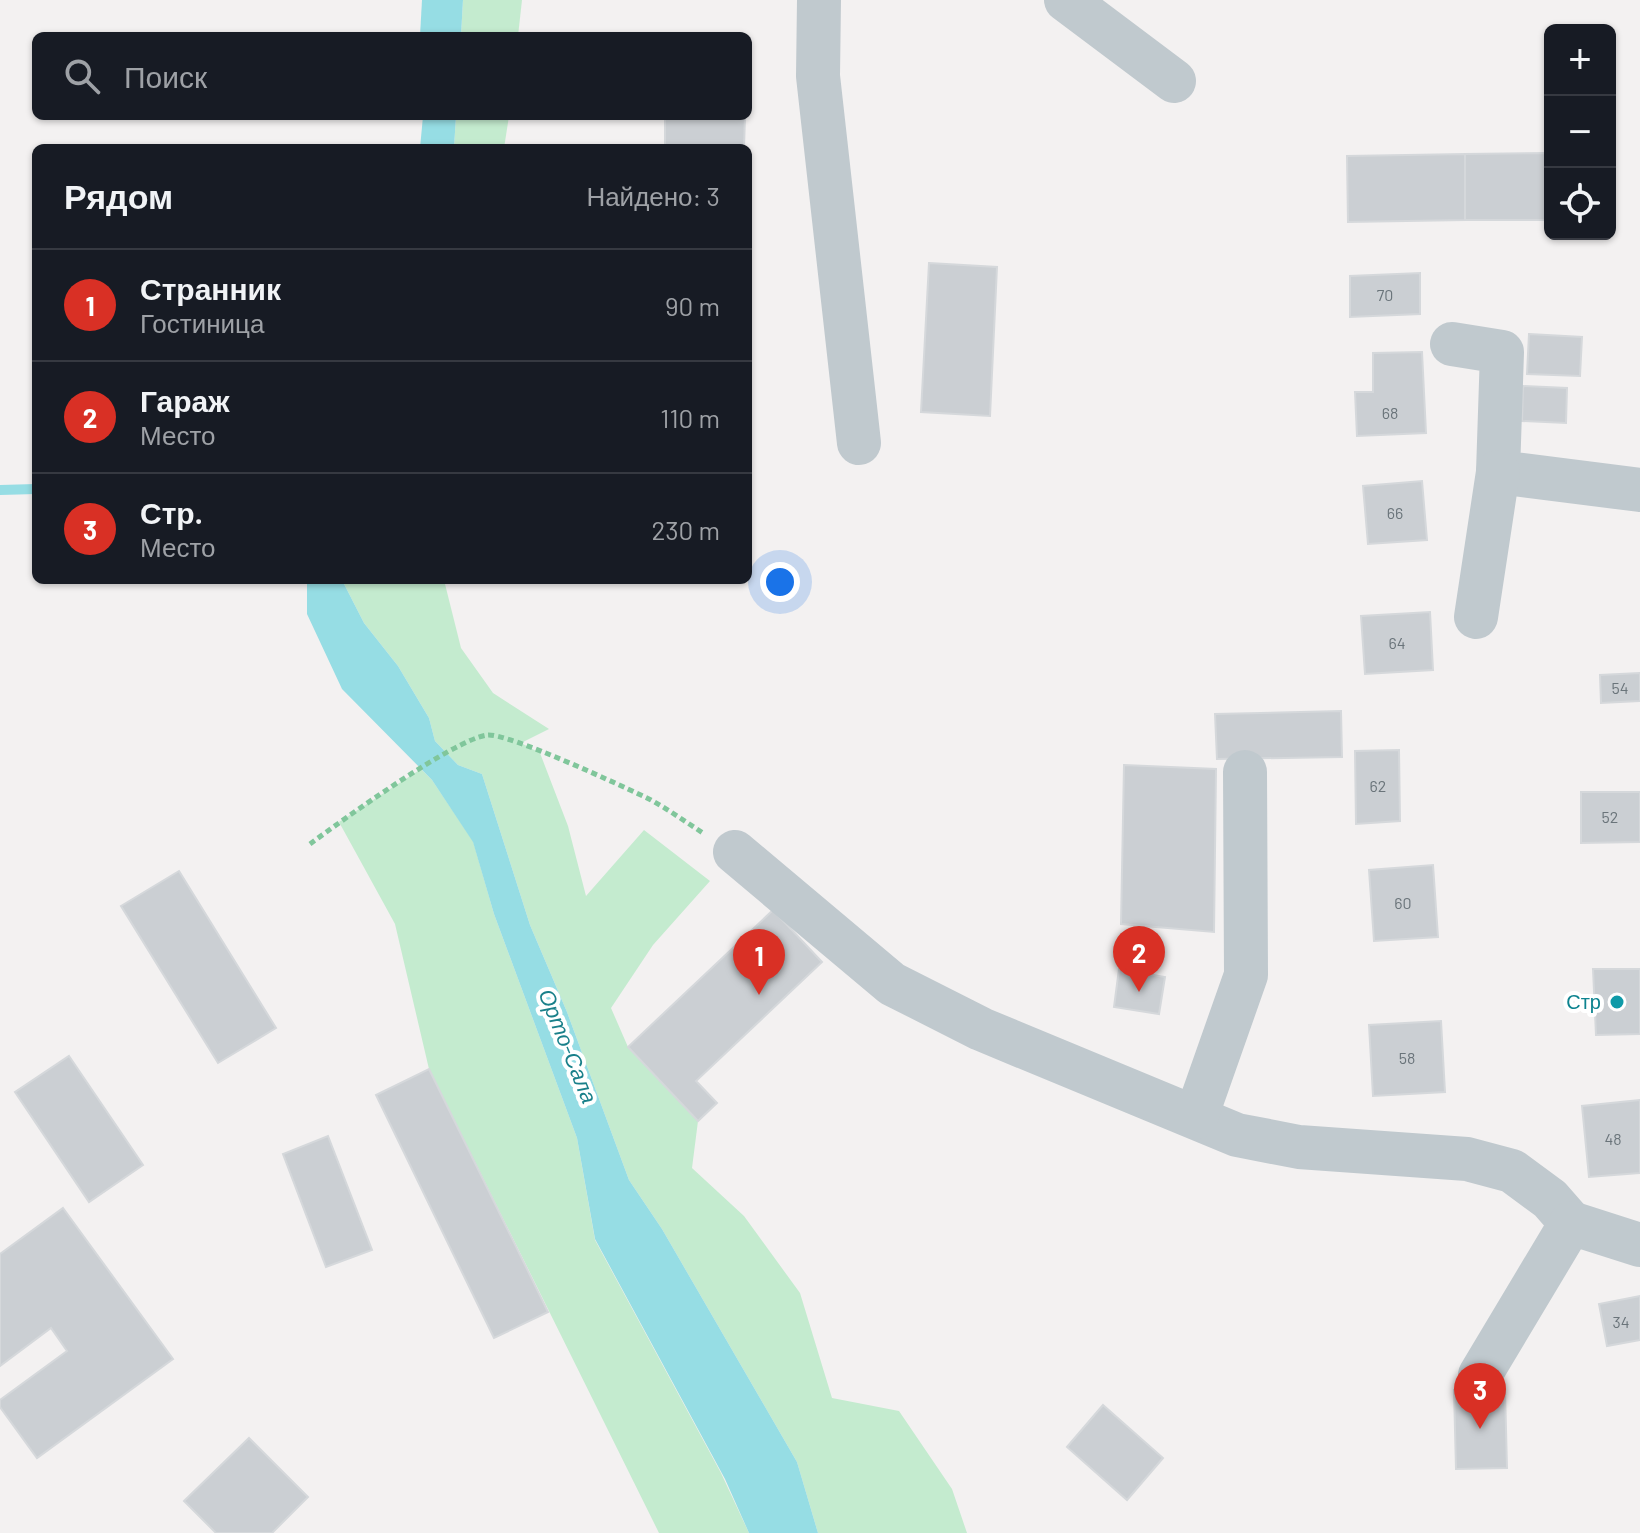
<!DOCTYPE html>
<html lang="ru">
<head>
<meta charset="utf-8">
<style>
  body { margin:0; font-family:Barlow,sans-serif; background:#20242c; color:#f1f3f6 }
  .controls { position:absolute; right:24px; top:24px; display:grid; overflow:hidden; border-radius:12px; box-shadow:0 2px 6px #0004 }
  .controls button { width:72px; height:72px; display:grid; place-items:center; padding:0; border:0; border-bottom:2px solid #363941; background:#171b24; color:#f1f3f6; font:40px sans-serif }
  .you { position:absolute; left:780px; top:582px; width:28px; height:28px; margin:-20px; border:6px solid #fff; border-radius:50%; background:#1a73e8; box-shadow:0 0 0 12px #1a73e833 }
  .badge { display:grid; place-items:center; width:52px; height:52px; border-radius:50%; background:#d93025; color:#fff; font-size:26px; font-weight:700 }
  .pin { position:absolute; translate:-50% -66px; filter:drop-shadow(0 2px 4px #0008) }
  .pin::after { content:''; position:absolute; top:42px; width:28px; height:24px; background:inherit; clip-path:polygon(0 0,100% 0,50% 100%) }
  .list { margin:0; padding:0; list-style:none }
  h2 { display:flex; justify-content:space-between; align-items:center; height:104px; margin:0; padding:0 32px; font-size:34px }
  h2 small { font-size:26px; font-weight:400; color:#9ea1a6 }
  .list li { display:grid; grid-template-columns:52px 1fr auto; gap:24px; align-items:center; box-sizing:border-box; height:112px; padding:0 32px; border-top:2px solid #363941 }
  .list b { display:block; font-size:30px; white-space:nowrap }
  .list p { margin:0; font-size:26px; white-space:nowrap; color:#9ea1a6 }
  .list em { font-size:26px; font-style:normal; color:#9ea1a6 }
  .icon { flex:none; width:44px; height:44px; fill:none; stroke:currentColor; stroke-width:2; stroke-linecap:round; stroke-linejoin:round }
  .map { position:relative; flex:none; width:1640px; height:1533px; overflow:hidden }
  .search { position:absolute; background:#171b24; box-shadow:0 2px 6px #0004; left:32px; top:32px; width:720px; height:88px; display:flex; align-items:center; gap:20px; box-sizing:border-box; padding:0 28px; border-radius:12px; color:#9ea1a6; font-size:30px }
  .panel { position:absolute; background:#171b24; box-shadow:0 2px 6px #0004; left:32px; top:144px; width:720px; height:440px; border-radius:12px }
  .map>svg:first-child { display:block }
  .green { fill:#c4ebcf }
  .water { fill:#96dde4 }
  .lines { fill:none; stroke-linecap:round; stroke-linejoin:round }
  .stream { stroke:#96dde4; stroke-width:10 }
  .building { fill:#cbcfd3; stroke:#d5d8db; stroke-width:2 }
  .path { stroke:#80c69b; stroke-width:5; stroke-dasharray:6 4; stroke-linecap:butt }
  .minor { stroke:#c0c9ce; stroke-width:44 }
  .culture-dot { fill:#0f9aa8; stroke:#fff; stroke-width:3 }
  .labels { text-anchor:middle; stroke-width:8; stroke-linejoin:round; paint-order:stroke }
  .number-label { font-size:16px; fill:#6a747a }
  .culture-label { font-size:20px; fill:#0d838f; stroke:#fff; text-anchor:end }
  .water-label { font-size:22px; font-style:italic; fill:#1a808a; stroke:#fff }
</style>
</head>
<body>
<div class="map">
<svg width="1640" height="1533" viewBox="0 0 1640 1533">
  <rect width="100%" height="100%" fill="#f3f1f1"/>
  <g class="green">
    <polygon points="463,0 522,0 518,36 461,36"/>
    <polygon points="456,116 509,116 504,148 454,148"/>
    <polygon points="342,580 444,580 461,648 493,693 549,729 521,743 540,753 568,826 586,896 644,830 710,881 653,945 611,1008 628,1047 698,1121 692,1168 744,1216 800,1293 832,1398 899,1411 952,1489 967,1533 818,1533 797,1462 662,1229 629,1180 567,1012 530,925 482,774 458,765 435,741 429,718 398,666 364,623"/>
    <polygon points="421,769 432,780 473,841 494,914 577,1138 595,1240 721,1473 749,1533 659,1533 429,1069 395,924 339,822"/>
  </g>
  <g class="water">
    <polygon points="422,0 463,0 461,36 420,36"/>
    <polygon points="423,116 456,116 454,148 420,148"/>
    <polygon points="307,580 342,580 364,623 398,666 429,718 435,741 458,765 482,774 530,925 567,1012 629,1180 662,1229 797,1462 818,1533 749,1533 725,1479 595,1239 577,1138 494,914 473,842 432,780 342,689 307,614"/>
  </g>
  <g class="lines">
    <polyline class="stream" points="0,490 36,489"/>
  </g>
  <g class="building">
    <polygon points="665,116 745,116 744,148 665,148"/>
    <polygon points="1550,153 1550,220 1465,220 1465,154"/>
    <polygon points="1465,154 1465,220 1348,222 1347,156"/>
    <polygon points="929,263 997,267 990,416 921,412"/>
    <polygon points="1420,273 1420,314 1350,317 1350,276"/>
    <polygon points="1529,334 1582,337 1580,376 1527,374"/>
    <polygon points="1422,352 1426,433 1357,436 1355,392 1373,392 1373,353"/>
    <polygon points="1523,386 1567,388 1566,423 1522,421"/>
    <polygon points="1422,481 1427,540 1368,544 1363,486"/>
    <polygon points="1430,612 1433,670 1365,674 1361,616"/>
    <polygon points="1640,673 1640,701 1601,703 1600,675"/>
    <polygon points="1341,711 1342,757 1217,759 1215,714"/>
    <polygon points="1399,750 1400,821 1356,824 1355,751"/>
    <polygon points="1124,765 1216,769 1214,932 1121,924"/>
    <polygon points="1581,792 1640,792 1640,842 1581,843"/>
    <polygon points="1433,865 1438,937 1374,941 1369,870"/>
    <polygon points="179,871 276,1028 218,1063 121,906"/>
    <polygon points="773,910 822,962 696,1081 717,1103 698,1121 628,1047"/>
    <polygon points="1119,969 1165,977 1159,1014 1114,1007"/>
    <polygon points="1593,969 1640,969 1640,1034 1596,1035"/>
    <polygon points="1441,1021 1445,1092 1373,1096 1369,1025"/>
    <polygon points="69,1056 143,1165 89,1202 15,1092"/>
    <polygon points="429,1069 548,1312 494,1338 376,1095"/>
    <polygon points="1640,1100 1640,1173 1589,1177 1582,1106"/>
    <polygon points="328,1136 372,1250 326,1267 283,1154"/>
    <polygon points="63,1208 173,1359 37,1458 0,1407 0,1400 67,1351 51,1328 0,1366 0,1254"/>
    <polygon points="1640,1296 1640,1340 1607,1346 1599,1304"/>
    <polygon points="1454,1390 1505,1390 1507,1468 1456,1469"/>
    <polygon points="1103,1405 1163,1458 1127,1500 1067,1447"/>
    <polygon points="249,1438 308,1497 272,1533 216,1533 184,1501"/>
  </g>
  <g class="lines">
    <path class="path" d="M310,844C341,821 453,740 487,735C506,732 627,788 651,800C669,810 686,822 703,833"/>
    <g class="minor">
      <polyline points="819,0 818,76 859,443"/>
      <polyline points="1066,0 1174,81"/>
      <polyline points="1452,344 1502,352 1498,472 1640,490"/>
      <polyline points="1476,617 1498,472"/>
      <polyline points="735,852 892,984 981,1029 1237,1135 1299,1147 1467,1159 1512,1171 1550,1199 1571,1223"/>
      <polyline points="1196,1117 1246,975 1245,772"/>
      <polyline points="1480,1375 1571,1223 1640,1245"/>
    </g>
  </g>
  <circle class="culture-dot" cx="1617" cy="1002" r="8"/>
  <g class="labels">
    <g class="number-label">
      <text x="1385" y="301">70</text>
      <text x="1390" y="419">68</text>
      <text x="1395" y="519">66</text>
      <text x="1397" y="649">64</text>
      <text x="1620" y="694">54</text>
      <text x="1378" y="792">62</text>
      <text x="1610" y="823">52</text>
      <text x="1403" y="909">60</text>
      <text x="1407" y="1064">58</text>
      <text x="1613" y="1145">48</text>
      <text x="1621" y="1328">34</text>
    </g>
    <g class="culture-label">
      <text x="1601" y="1009">Стр</text>
    </g>
    <g class="water-label">
      <text transform="translate(568 1046) rotate(68)" y="8">Орто-Сала</text>
    </g>
  </g>
</svg>
<div class="controls">
<button>+</button>
<button>−</button>
<button><svg class="icon" aria-label="locate" viewBox="0 0 24 24"><circle cx="12" cy="12" r="6"/><path d="M12 2v4M12 18v4M2 12h4M18 12h4"/></svg></button>
</div>
<div class="you"></div>
<div class="pin badge" style="left:759px;top:995px">1</div>
<div class="pin badge" style="left:1139px;top:992px">2</div>
<div class="pin badge" style="left:1480px;top:1429px">3</div>
<div class="search"><svg class="icon" aria-label="search" viewBox="0 0 24 24"><circle cx="10" cy="10" r="6"/><path d="M15 15l6 6"/></svg>Поиск</div>
<section class="panel">
<h2>Рядом<small>Найдено: 3</small></h2>
<ul class="list">
<li><span class="badge">1</span><div><b>Странник</b><p>Гостиница</p></div><em>90 m</em></li>
<li><span class="badge">2</span><div><b>Гараж</b><p>Место</p></div><em>110 m</em></li>
<li><span class="badge">3</span><div><b>Стр.</b><p>Место</p></div><em>230 m</em></li>
</ul>
</section>
</div>
</body>
</html>
